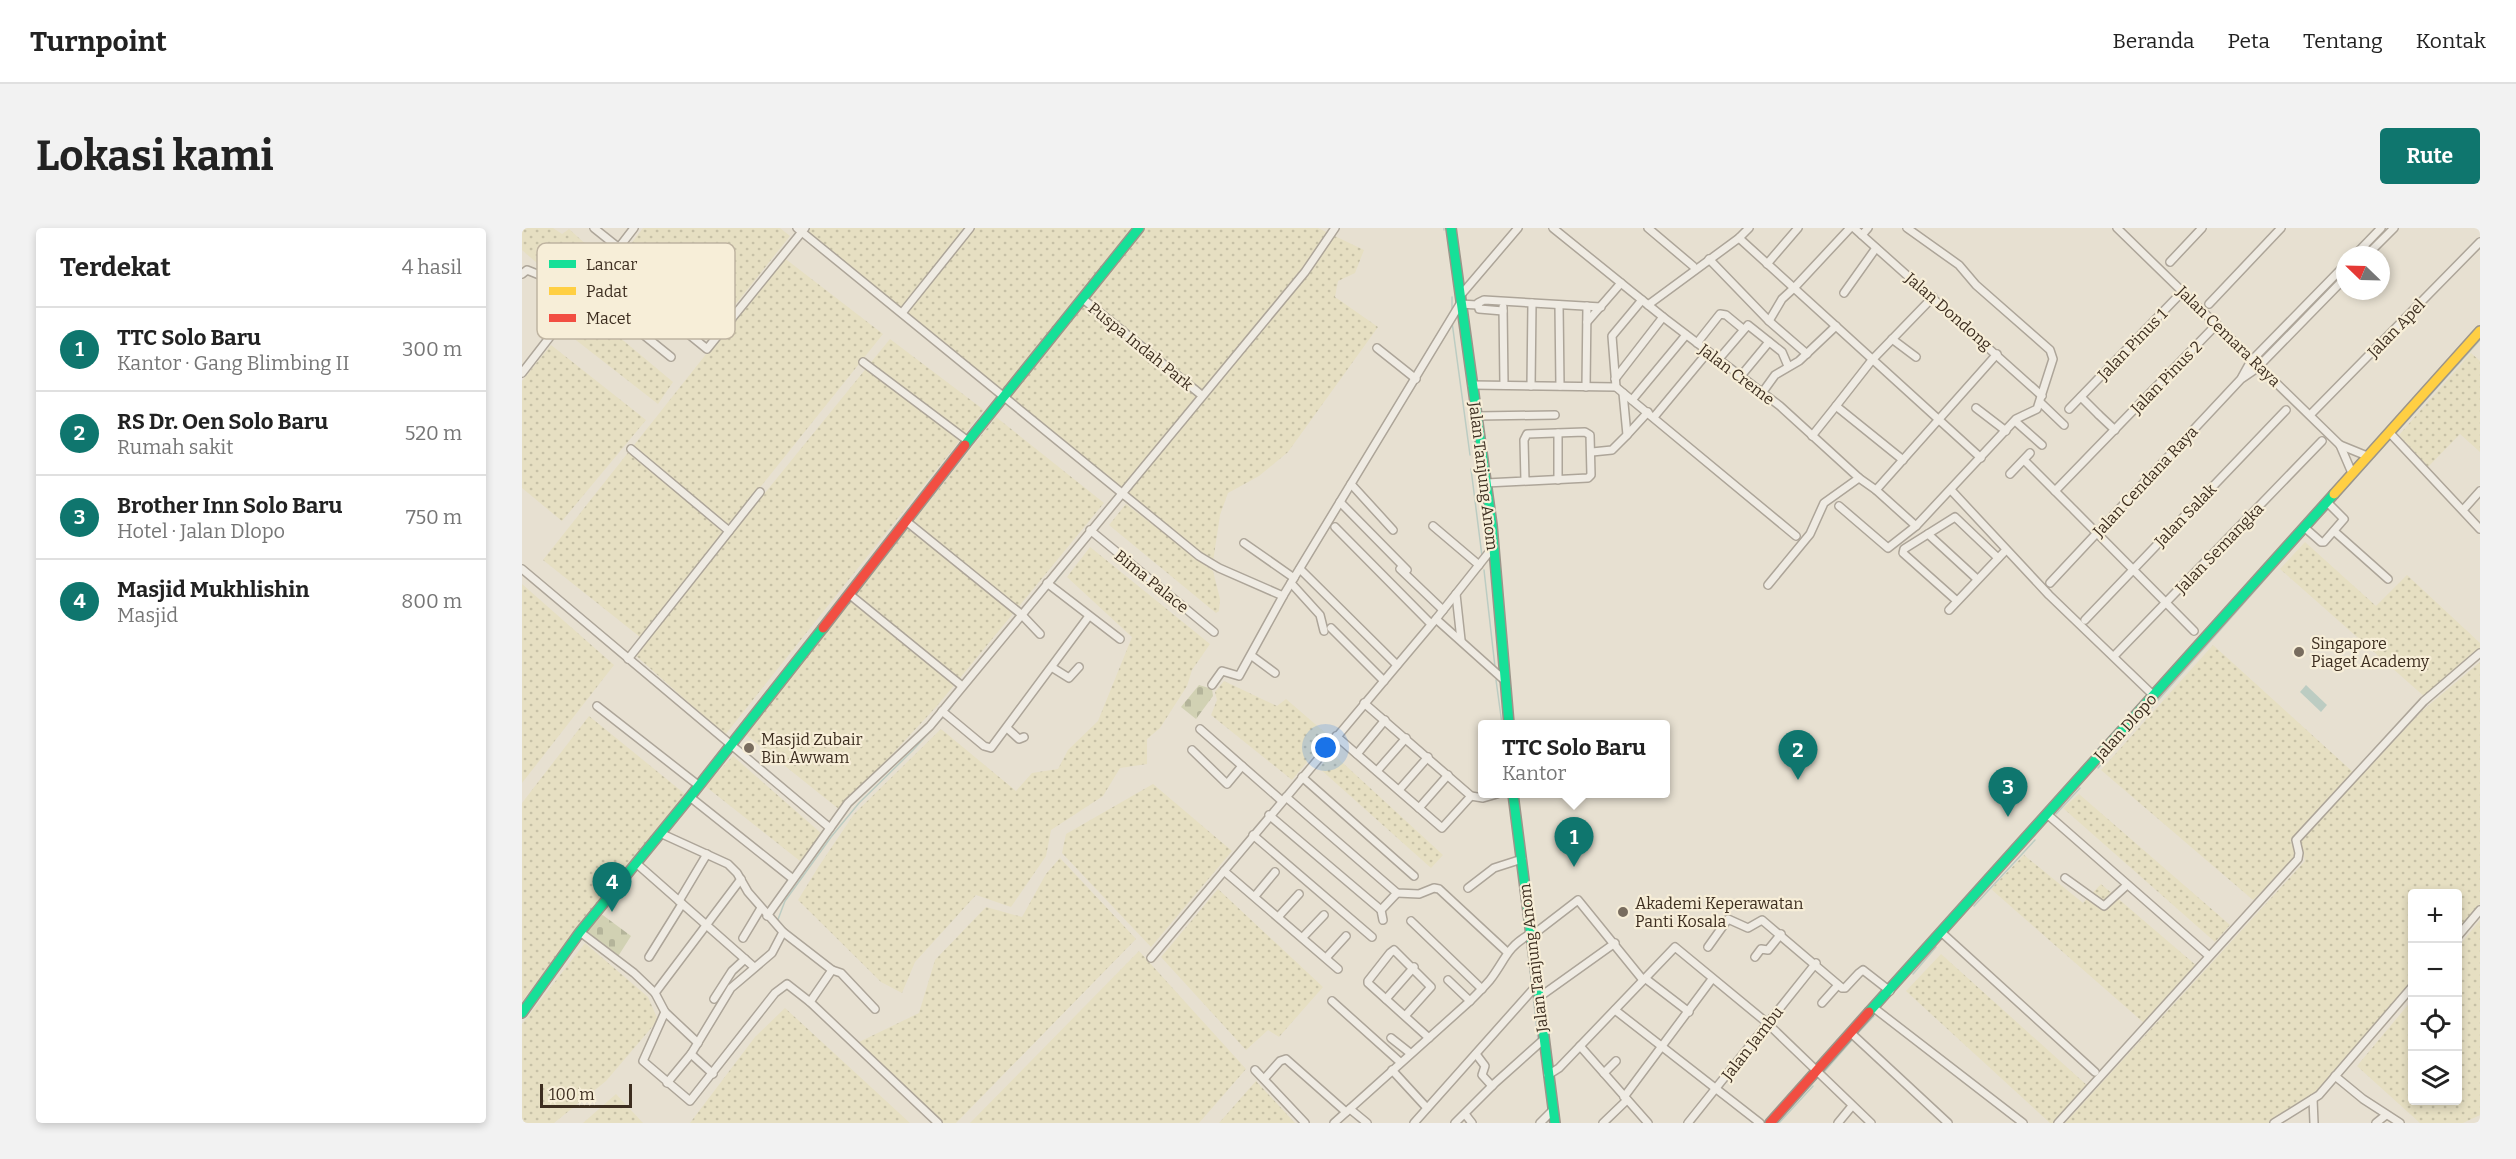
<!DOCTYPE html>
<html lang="id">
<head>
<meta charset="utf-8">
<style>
  body { margin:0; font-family:Bitter,serif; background:#f2f2f2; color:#222 }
  .controls { position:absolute; right:18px; bottom:18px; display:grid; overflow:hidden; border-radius:6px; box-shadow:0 3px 9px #0003 }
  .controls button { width:54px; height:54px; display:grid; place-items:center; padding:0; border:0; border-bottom:2px solid #e0e0e0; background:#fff; color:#222; font:30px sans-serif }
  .compass { position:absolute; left:1814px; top:18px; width:54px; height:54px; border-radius:50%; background:#fff; box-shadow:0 3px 9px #0003; rotate:293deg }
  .scale { position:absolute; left:18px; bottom:15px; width:92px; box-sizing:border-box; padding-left:6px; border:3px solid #3d2e20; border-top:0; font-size:16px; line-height:21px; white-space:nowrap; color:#3d2e20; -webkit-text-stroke:4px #f7eed8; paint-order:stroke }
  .you { position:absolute; left:804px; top:520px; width:21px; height:21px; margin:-15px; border:4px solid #fff; border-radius:50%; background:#1a73e8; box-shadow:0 0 0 9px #1a73e833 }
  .badge { display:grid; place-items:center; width:39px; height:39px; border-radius:50%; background:#0f766e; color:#fff; font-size:20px; font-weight:700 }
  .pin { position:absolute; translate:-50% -50px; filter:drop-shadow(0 2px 3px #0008) }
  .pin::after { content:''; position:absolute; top:32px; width:21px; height:18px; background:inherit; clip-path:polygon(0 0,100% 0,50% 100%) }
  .popup { position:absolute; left:956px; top:492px; width:192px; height:78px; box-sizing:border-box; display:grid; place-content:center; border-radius:6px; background:#fff; filter:drop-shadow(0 2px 4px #0005); font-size:20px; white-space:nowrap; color:#767676 }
  .popup b { font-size:22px; color:#222 }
  .popup::after { content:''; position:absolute; left:50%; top:100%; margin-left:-12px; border:12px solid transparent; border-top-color:#fff }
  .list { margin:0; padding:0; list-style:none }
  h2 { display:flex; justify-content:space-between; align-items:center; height:78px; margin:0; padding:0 24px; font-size:26px }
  h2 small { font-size:20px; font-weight:400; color:#767676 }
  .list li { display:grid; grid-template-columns:39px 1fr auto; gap:18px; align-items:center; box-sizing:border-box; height:84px; padding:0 24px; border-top:2px solid #e0e0e0 }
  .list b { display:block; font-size:22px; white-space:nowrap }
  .list p { margin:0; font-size:20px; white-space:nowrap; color:#767676 }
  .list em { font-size:20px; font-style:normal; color:#767676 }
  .icon { flex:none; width:33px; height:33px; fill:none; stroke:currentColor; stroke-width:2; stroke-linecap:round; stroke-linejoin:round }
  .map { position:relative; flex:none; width:1958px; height:895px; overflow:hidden; border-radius:6px }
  header { display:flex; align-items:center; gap:36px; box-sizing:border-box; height:84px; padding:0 30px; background:#fff; border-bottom:2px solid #e0e0e0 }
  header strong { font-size:28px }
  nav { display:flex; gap:33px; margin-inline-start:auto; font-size:21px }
  .intro { display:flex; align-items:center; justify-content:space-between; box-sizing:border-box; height:144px; padding:0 36px }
  h1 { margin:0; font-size:42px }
  .button { padding:15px 27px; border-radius:6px; background:#0f766e; color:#fff; font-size:21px; font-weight:700 }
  main { display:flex; gap:36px; padding:0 36px }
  aside { flex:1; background:#fff; border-radius:6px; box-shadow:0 3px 9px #0003 }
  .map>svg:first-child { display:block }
  .farmland { fill:url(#farmland-dots) }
  .cemetery { fill:url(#cemetery-stones) }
  .water { fill:#bcccc2 }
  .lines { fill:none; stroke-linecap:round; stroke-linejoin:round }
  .stream { stroke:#bcccc2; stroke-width:1.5 }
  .street-casing { stroke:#ada599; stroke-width:10 }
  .fast-casing { stroke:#9c958a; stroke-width:12 }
  .slow-casing { stroke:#9c958a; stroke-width:12 }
  .jam-casing { stroke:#9c958a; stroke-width:12 }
  .street { stroke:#efebe3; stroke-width:7 }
  .fast { stroke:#16e098; stroke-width:9 }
  .slow { stroke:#ffcf43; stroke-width:9 }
  .jam { stroke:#f24e42; stroke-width:9 }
  .poi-dot { fill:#786c5e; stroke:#f7eed8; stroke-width:2 }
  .labels { text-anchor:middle; stroke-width:4.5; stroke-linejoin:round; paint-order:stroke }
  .street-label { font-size:16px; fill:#3d2e20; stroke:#f7eed8 }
  .poi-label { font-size:16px; fill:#3d2e20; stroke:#f7eed8; text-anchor:start }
  .key { fill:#f7eed8; stroke:#bfb4a1; stroke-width:1.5 }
  .key-label { font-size:16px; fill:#3d2e20 }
</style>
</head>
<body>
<header>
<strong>Turnpoint</strong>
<nav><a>Beranda</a><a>Peta</a><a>Tentang</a><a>Kontak</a></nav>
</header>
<div class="intro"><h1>Lokasi kami</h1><a class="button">Rute</a></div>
<main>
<aside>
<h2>Terdekat<small>4 hasil</small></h2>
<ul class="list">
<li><span class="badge">1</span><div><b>TTC Solo Baru</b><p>Kantor · Gang Blimbing II</p></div><em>300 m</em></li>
<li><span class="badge">2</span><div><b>RS Dr. Oen Solo Baru</b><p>Rumah sakit</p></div><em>520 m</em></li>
<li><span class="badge">3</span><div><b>Brother Inn Solo Baru</b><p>Hotel · Jalan Dlopo</p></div><em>750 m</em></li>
<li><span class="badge">4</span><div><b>Masjid Mukhlishin</b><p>Masjid</p></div><em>800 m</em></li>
</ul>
</aside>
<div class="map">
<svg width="1958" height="895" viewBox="0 0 1958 895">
  <defs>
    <pattern id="farmland-dots" width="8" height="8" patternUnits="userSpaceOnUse" patternTransform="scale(1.5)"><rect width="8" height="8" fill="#e6dfc2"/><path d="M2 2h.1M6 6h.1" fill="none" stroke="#c6c0a6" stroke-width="1.8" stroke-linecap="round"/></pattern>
    <pattern id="cemetery-stones" width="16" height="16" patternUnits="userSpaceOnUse" patternTransform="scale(1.5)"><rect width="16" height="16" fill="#d1d1b3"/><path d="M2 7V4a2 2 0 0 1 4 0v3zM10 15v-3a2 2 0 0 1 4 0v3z" fill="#b4b49a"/></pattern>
  </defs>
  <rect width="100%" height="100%" fill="#e7e0d1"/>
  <g class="farmland">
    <polygon points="0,0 31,0 40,6 47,1 78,29 49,65 0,22"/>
    <polygon points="121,0 258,0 268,8 186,111 96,33"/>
    <polygon points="277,0 796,0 842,22 833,45 816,53 813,69 856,99 766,224 737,248 706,265 698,287 691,334"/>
    <polygon points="261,29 361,106 118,409 21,332"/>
    <polygon points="60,78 151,154 136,176 41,102"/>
    <polygon points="368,111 462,182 203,507 112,426"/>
    <polygon points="29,117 124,192 40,293 0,260 0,153"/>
    <polygon points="1949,125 1958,133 1958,224 1938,206 1906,239 1877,207"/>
    <polygon points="474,189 582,275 415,478 318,582 223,506"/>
    <polygon points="604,276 691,343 698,371 697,383 694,385 587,297"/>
    <polygon points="1783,314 1854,378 1885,347 1958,415 1958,424 1904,470 1758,341"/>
    <polygon points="568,319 688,416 670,442 665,458 638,500 625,511 625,536 598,540 581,568 529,602 524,628 489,679 454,667 393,734 380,765 359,754 276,672 297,638 332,586 419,501 494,563 510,545 536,541 546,522 576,493 610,409 545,349"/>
    <polygon points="0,356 92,437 0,555"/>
    <polygon points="1691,417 1832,545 1769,613 1775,630 1731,672 1579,542"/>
    <polygon points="1958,434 1958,676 1936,702 1936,666 1890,666 1890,755 1791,872 1754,895 1543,895 1783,633 1778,613 1901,482"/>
    <polygon points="702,453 755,478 764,471 807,508 770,552 689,487 695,472 693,464"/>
    <polygon points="67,488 163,566 0,773 0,575"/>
    <polygon points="810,525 921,627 909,640 797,540"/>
    <polygon points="211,528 300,606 278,633 183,558"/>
    <polygon points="631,556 710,623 629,719 540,625 544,606"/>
    <polygon points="1557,566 1708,697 1693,714 1541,580"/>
    <polygon points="1502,627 1561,675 1579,656 1676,739 1622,795 1469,661"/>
    <polygon points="538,630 614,711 434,895 420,895 335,815 397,785 413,732 464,679 500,689 524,646"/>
    <polygon points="696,661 801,759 757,809 746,802 724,822 639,729"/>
    <polygon points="1958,692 1958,887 1941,895 1898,895 1835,838 1890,772 1890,872 1936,872 1936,719"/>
    <polygon points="63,715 126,769 136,792 84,853 32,895 0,895 0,796"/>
    <polygon points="617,723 724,841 677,895 448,895"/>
    <polygon points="1419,726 1568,860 1535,895 1528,895 1384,763"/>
    <polygon points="263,780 388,895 168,895 233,809"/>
    <polygon points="734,853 773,895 697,895"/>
    <polygon points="94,866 121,895 61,895"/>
  </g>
  <g class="cemetery">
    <polygon points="677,457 690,461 691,468 674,491 659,479"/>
    <polygon points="78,685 109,708 95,730 62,705"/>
  </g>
  <polygon class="water" points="1784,457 1805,477 1799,484 1778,464"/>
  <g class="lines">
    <g class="stream">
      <polyline points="922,0 922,2"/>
      <polyline points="930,69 930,83"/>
      <polyline points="930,94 948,227"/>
      <polyline points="1873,206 1958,112"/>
      <polyline points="630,234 776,58"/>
      <polyline points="949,241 960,328"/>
      <polyline points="1811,275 1870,209"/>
      <polyline points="1787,301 1806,281"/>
      <polyline points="962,342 973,439"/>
      <polyline points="532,355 565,314"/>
      <polyline points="519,369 526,361"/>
      <polyline points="974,452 980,496"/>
      <polyline points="426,484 437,468"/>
      <polyline points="1576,540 1784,305"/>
      <polyline points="1534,586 1558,560"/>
      <polyline points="1000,674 1004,705"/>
      <polyline points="1452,678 1513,612"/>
      <polyline points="255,694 263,673 309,609 337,575 391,522 423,487"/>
      <polyline points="1005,714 1010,759"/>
      <polyline points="1391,746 1414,719"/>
      <polyline points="1011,768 1016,811"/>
      <polyline points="1335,806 1352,788"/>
      <polyline points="1302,844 1330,812"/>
      <polyline points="1257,895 1291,858"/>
    </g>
    <g class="street-casing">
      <g id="street">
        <polyline points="72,0 97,20"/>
        <polyline points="275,0 677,328 697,340 761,368 938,76 955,77"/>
        <polyline points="1031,0 1141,89 1258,178 1337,250 1354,262 1394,298"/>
        <polyline points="1126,0 1171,38"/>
        <polyline points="1332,0 1520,168"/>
        <polyline points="1595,0 1818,217 1830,245"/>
        <polyline points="1340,7 1346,0"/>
        <polyline points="1217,10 1459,230"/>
        <polyline points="1833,27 1859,0"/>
        <polyline points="1845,27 1872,0"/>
        <polyline points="1187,31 1247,93 1285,126"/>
        <polyline points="1648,34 1680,0"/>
        <polyline points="1245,36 1276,0"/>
        <polyline points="84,39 185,121 283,0"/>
        <polyline points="0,46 5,42 30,52 56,74"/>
        <polyline points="66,62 149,129"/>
        <polyline points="1322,65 1354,20"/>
        <polyline points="938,68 996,0"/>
        <polyline points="561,71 677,165"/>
        <polyline points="1687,76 1759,0"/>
        <polyline points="1037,77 1038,158"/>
        <polyline points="1126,77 1217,10 1227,0"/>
        <polyline points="981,79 982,157"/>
        <polyline points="981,83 957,81 956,75 962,72 1079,79"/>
        <polyline points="380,85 448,0"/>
        <polyline points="1247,93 1260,71 1272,60 1328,0"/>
        <polyline points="1065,94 1099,55"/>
        <polyline points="1370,111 1394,129"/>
        <polyline points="1175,115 1198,86 1204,87 1221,101"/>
        <polyline points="855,120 894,151"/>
        <polyline points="1732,130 1823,37"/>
        <polyline points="1196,132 1226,97 1260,124 1266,138"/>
        <polyline points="341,134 446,213"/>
        <polyline points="1739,136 1823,50"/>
        <polyline points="0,145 112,0"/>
        <polyline points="1218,149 1247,114"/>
        <polyline points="1720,149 1730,131"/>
        <polyline points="1093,151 1141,89"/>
        <polyline points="950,157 1094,159 1274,308"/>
        <polyline points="1009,158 1010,75"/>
        <polyline points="1064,159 1065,78"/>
        <polyline points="1094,159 1090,108 1120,72"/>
        <polyline points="1240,165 1253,147 1277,133 1314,98"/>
        <polyline points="1559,169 1576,186"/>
        <polyline points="1110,172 1164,107"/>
        <polyline points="1518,174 1542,197"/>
        <polyline points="1454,180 1484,203"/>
        <polyline points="1547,181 1661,63"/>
        <polyline points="1790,185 1958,14"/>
        <polyline points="1577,187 1593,202"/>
        <polyline points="955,188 1033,187"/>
        <polyline points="1132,189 1186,124"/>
        <polyline points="1493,193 1520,217"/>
        <polyline points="1867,204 1958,301"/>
        <polyline points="1036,205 1036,252"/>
        <polyline points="1105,207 1126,184"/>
        <polyline points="1290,208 1314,178"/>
        <polyline points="1818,217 1845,228"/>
        <polyline points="109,221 207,303"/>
        <polyline points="1070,224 1090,222 1105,207 1101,165"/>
        <polyline points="1381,232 1314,178 1350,132 1411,69"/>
        <polyline points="1502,232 1549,279"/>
        <polyline points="1488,246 1508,225"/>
        <polyline points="964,255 1066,250 1069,247 1068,207 1063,204 1005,206 1002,212 1003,253"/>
        <polyline points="829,256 871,302"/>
        <polyline points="1354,262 1475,126"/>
        <polyline points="1429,262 1527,367 1631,467"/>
        <polyline points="1533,263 1695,96"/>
        <polyline points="818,274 885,342"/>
        <polyline points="1317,278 1366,320 1394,298 1494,191 1515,181 1531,131 1528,122 1454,57 1437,37 1385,0"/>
        <polyline points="1551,281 1672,403"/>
        <polyline points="1941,282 1958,263"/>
        <polyline points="384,293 499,386 518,406"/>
        <polyline points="911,298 957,337"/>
        <polyline points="813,299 909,396"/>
        <polyline points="1782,299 1799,314 1802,314 1822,291 1805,274"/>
        <polyline points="568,302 692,404"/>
        <polyline points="1812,303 1866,351"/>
        <polyline points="1406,306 1455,351"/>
        <polyline points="722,315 772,350"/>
        <polyline points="0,341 308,600"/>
        <polyline points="778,341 875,437"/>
        <polyline points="878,341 921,382"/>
        <polyline points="525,355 598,411"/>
        <polyline points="769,355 798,387 802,403"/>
        <polyline points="1528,355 1719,151 1738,138"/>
        <polyline points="1246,357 1288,306 1302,275 1337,250"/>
        <polyline points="327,366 440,458"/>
        <polyline points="934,366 939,412"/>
        <polyline points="1435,373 1381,325 1382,321 1433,289 1476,330"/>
        <polyline points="1427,382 1484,322"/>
        <polyline points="914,391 981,451"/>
        <polyline points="1563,392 1764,182"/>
        <polyline points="809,400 862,453"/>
        <polyline points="1594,426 1800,213"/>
        <polyline points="730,428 753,445"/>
        <polyline points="106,431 238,264"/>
        <polyline points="531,440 547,450 557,439"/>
        <polyline points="690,457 700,443 717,448 761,368"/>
        <polyline points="842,475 949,568 961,570 975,566"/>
        <polyline points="75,478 176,557"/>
        <polyline points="420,483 462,518 469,520 567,388"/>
        <polyline points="485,500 497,511 502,509"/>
        <polyline points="678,501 760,573"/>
        <polyline points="814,508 920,600 949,568"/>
        <polyline points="670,522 705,556 720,538"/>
        <polyline points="835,526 863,492"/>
        <polyline points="855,543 884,510"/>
        <polyline points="780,549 892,648"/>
        <polyline points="877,562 906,529"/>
        <polyline points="168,569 271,651"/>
        <polyline points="764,569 875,665 897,666 912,660 917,661 985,724"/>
        <polyline points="897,580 926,547"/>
        <polyline points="1525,586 1686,727"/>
        <polyline points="747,587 859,682"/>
        <polyline points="138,605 206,636 215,645 226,664 261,704 310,742 288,774"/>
        <polyline points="731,607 850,709"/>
        <polyline points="114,635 232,739"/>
        <polyline points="702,643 816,741"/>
        <polyline points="1543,650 1582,678 1605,657"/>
        <polyline points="946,660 972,640 1000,631"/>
        <polyline points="733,668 753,644"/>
        <polyline points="157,673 185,626"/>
        <polyline points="245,688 326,575 408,498 783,44 813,0"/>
        <polyline points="757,688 777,666"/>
        <polyline points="861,692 859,682 875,665"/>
        <polyline points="889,693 960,761"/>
        <polyline points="58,704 112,745 133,765 143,784 176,815"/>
        <polyline points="1419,704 1573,844"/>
        <polyline points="1936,708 1958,682"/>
        <polyline points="781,709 802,687"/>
        <polyline points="1008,709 1056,672 1121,752"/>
        <polyline points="221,710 239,680"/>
        <polyline points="1186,719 1206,691 1226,700 1240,692 1320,760 1323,760 1337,745 1341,742 1368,763"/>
        <polyline points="127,729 160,676"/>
        <polyline points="1233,729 1239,721 1246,722 1259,706"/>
        <polyline points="629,730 914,391 972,318"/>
        <polyline points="804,730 824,708"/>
        <polyline points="310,742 319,745 353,781"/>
        <polyline points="1124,751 1167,784"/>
        <polyline points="926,752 948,773"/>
        <polyline points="133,765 219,651"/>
        <polyline points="1016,770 1093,715"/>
        <polyline points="192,771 210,743 223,731"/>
        <polyline points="864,771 892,739"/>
        <polyline points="810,773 878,834"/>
        <polyline points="1300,775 1316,757"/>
        <polyline points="1352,780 1501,895"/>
        <polyline points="1093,782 1238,895"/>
        <polyline points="143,784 121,833 168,873 253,765 265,756 288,774 416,895"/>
        <polyline points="883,788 909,759 872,722 868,725 846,753 846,755 907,810"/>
        <polyline points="1329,805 1426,895"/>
        <polyline points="869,810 888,825"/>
        <polyline points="1058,818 1126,895"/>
        <polyline points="169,826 191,846"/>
        <polyline points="954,826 963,838 960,847 970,858"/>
        <polyline points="733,842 783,895"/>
        <polyline points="870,842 905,880"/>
        <polyline points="1082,845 1094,833"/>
        <polyline points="1026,847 1037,840 1153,719 1244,794 1349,895"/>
        <polyline points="1813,848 1841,871 1878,895"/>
        <polyline points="742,851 758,833 764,831 824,884"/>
        <polyline points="145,855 169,826 209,760 250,725 261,704"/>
        <polyline points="1102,869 1190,751"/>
        <polyline points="1791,871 1792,895"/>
        <polyline points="828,881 845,895"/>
        <polyline points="943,886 950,895"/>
        <path d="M812,895L948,773C955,766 962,759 968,752C984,731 984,720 1008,706"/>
        <polyline points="892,895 1014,758"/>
        <polyline points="933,895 973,855 1021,812"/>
        <polyline points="1018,895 1031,882"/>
        <polyline points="1081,895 1105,872"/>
        <polyline points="1166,895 1294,735"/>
        <polyline points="1316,895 1330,878"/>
        <polyline points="1536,895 1776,631 1777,625 1774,612 1902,473 1958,425"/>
        <polyline points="1752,895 1797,867 1890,759"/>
        <polyline points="1854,895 1864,887"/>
      </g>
    </g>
    <g class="fast-casing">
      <g id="fast">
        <polyline points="929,0 970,297 987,496"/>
        <polyline points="443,217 617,0"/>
        <polyline points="991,566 1033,895"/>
        <polyline points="1347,784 1812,266"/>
        <polyline points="0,785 58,704 168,569 301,400"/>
      </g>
    </g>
    <g class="slow-casing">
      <polyline id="slow" points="1812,266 1958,103"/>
    </g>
    <g class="jam-casing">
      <g id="jam">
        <polyline points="301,400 443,217"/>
        <polyline points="1248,895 1347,784"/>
      </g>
    </g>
    <use href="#street" class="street"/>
    <use href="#fast" class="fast"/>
    <use href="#slow" class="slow"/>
    <use href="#jam" class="jam"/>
  </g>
  <g class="poi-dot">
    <circle cx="1777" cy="424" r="6"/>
    <circle cx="227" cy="520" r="6"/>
    <circle cx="1101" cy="684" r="6"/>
  </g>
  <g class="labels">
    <g class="street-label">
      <text transform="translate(1427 83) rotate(41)" y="6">Jalan Dondong</text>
      <text transform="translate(1874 100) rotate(-46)" y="6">Jalan Apel</text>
      <text transform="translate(1707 108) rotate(44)" y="6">Jalan Cemara Raya</text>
      <text transform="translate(1610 116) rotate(-46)" y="6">Jalan Pinus 1</text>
      <text transform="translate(619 118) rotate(39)" y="6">Puspa Indah Park</text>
      <text transform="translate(1215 146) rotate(37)" y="6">Jalan Creme</text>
      <text transform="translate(1644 149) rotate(-46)" y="6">Jalan Pinus 2</text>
      <text transform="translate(962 248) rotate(83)" y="6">Jalan Tanjung Anom</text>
      <text transform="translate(1623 253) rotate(-47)" y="6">Jalan Cendana Raya</text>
      <text transform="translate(1663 287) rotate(-46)" y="6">Jalan Salak</text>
      <text transform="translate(1697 320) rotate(-46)" y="6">Jalan Semangka</text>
      <text transform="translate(630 353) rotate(39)" y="6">Bima Palace</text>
      <text transform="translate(1603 499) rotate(-48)" y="6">Jalan Dlopo</text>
      <text transform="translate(1011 730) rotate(-97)" y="6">Jalan Tanjung Anom</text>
      <text transform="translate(1230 815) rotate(-52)" y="6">Jalan Jambu</text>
    </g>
    <g class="poi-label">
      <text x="1789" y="421">Singapore<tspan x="1789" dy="18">Piaget Academy</tspan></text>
      <text x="239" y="517">Masjid Zubair<tspan x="239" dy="18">Bin Awwam</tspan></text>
      <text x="1113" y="681">Akademi Keperawatan<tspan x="1113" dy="18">Panti Kosala</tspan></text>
    </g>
  </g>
  <rect x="15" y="15" width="198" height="96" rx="9" class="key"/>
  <rect x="27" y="32" width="27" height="8" fill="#16e098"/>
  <rect x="27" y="59" width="27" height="8" fill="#ffcf43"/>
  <rect x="27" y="86" width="27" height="8" fill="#f24e42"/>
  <g class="key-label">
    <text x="64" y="42">Lancar</text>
    <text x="64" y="69">Padat</text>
    <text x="64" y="96">Macet</text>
  </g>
</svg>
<div class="controls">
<button>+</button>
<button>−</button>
<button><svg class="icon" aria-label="locate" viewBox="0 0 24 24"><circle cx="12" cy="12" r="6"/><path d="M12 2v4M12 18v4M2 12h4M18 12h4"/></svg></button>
<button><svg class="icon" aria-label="layers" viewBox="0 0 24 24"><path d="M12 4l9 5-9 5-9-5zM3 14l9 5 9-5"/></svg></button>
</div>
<svg class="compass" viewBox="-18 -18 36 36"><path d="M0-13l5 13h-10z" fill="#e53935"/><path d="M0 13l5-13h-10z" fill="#767676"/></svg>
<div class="scale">100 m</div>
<div class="you"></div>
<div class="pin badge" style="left:1052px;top:639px">1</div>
<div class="popup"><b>TTC Solo Baru</b>Kantor</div>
<div class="pin badge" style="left:1276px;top:552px">2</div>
<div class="pin badge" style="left:1486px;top:589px">3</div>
<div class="pin badge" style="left:90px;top:684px">4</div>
</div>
</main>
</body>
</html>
